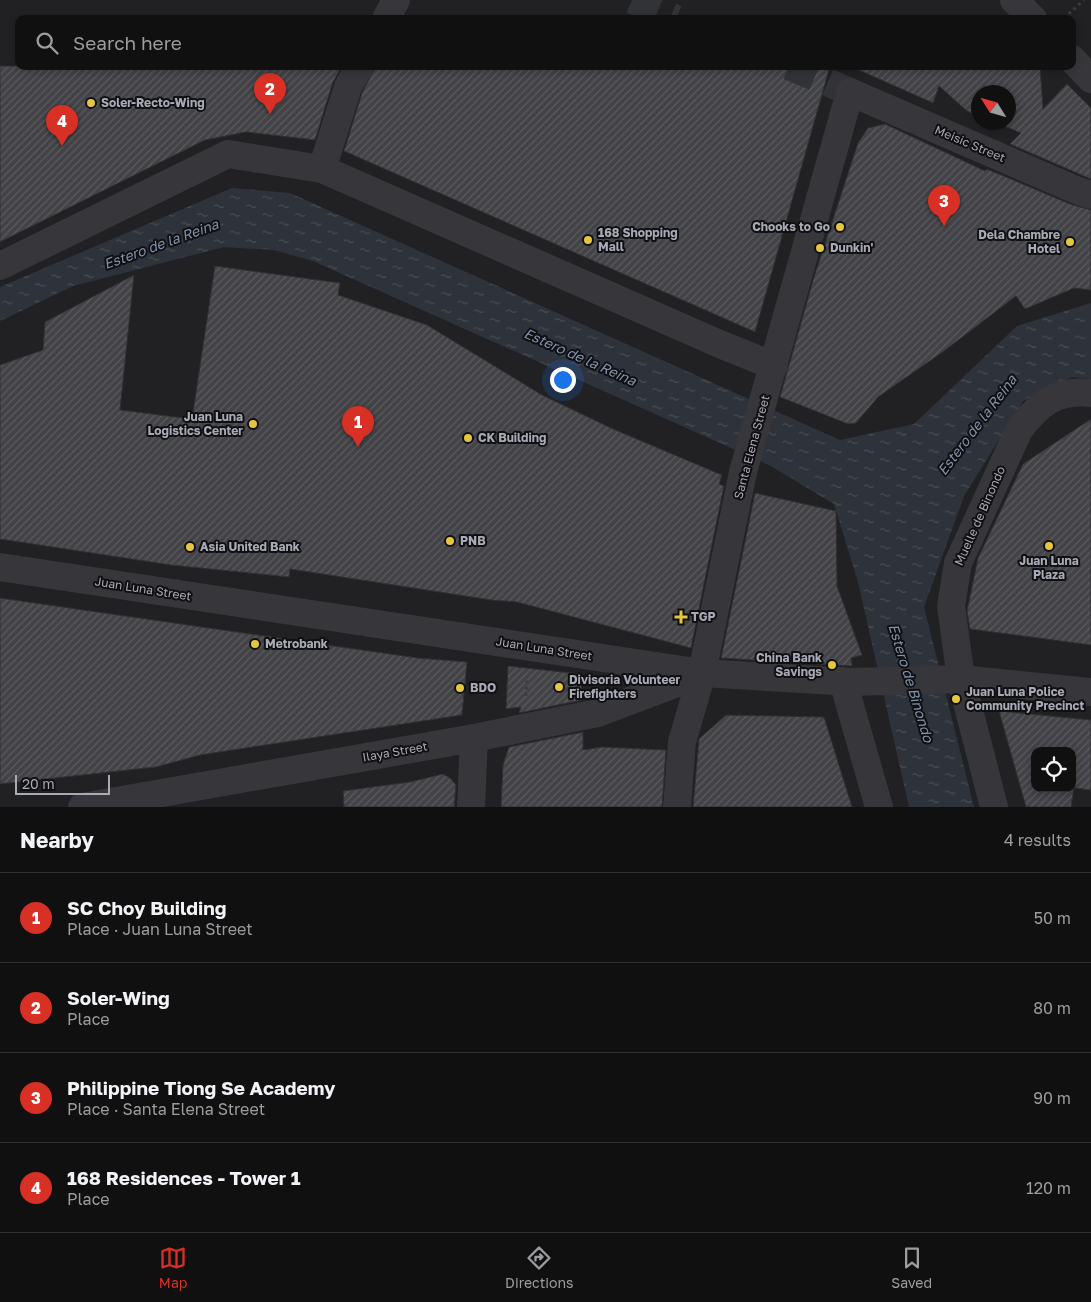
<!DOCTYPE html>
<html lang="en">
<head>
<meta charset="utf-8">
<style>
  body { margin:0; font-family:"Golos Text",sans-serif; background:#1e1e1f; color:#f1f3f6 }
  .controls { position:absolute; right:15px; bottom:15px; display:grid; overflow:hidden; border-radius:10px; box-shadow:0 2px 8px #0003 }
  .controls button { width:45px; height:45px; display:grid; place-items:center; padding:0; border:0; border-bottom:1px solid #303031; background:#101011; color:#f1f3f6; font:25px sans-serif }
  .compass { position:absolute; left:971px; top:85px; width:45px; height:45px; border-radius:50%; background:#101011; box-shadow:0 2px 8px #0003; rotate:307deg }
  .scale { position:absolute; left:15px; bottom:12px; width:95px; box-sizing:border-box; padding-left:5px; border:2px solid #a8aab6; border-top:0; font-size:14px; line-height:18px; white-space:nowrap; color:#a8aab6; -webkit-text-stroke:4px #101012; paint-order:stroke }
  .you { position:absolute; left:562px; top:379px; width:18px; height:18px; margin:-12px; border:4px solid #fff; border-radius:50%; background:#1a73e8; box-shadow:0 0 0 8px #1a73e833 }
  .badge { display:grid; place-items:center; width:32px; height:32px; border-radius:50%; background:#d93025; color:#fff; font-size:16px; font-weight:700 }
  .pin { position:absolute; translate:-50% -41px; filter:drop-shadow(0 1px 2px #0008) }
  .pin::after { content:''; position:absolute; top:26px; width:18px; height:15px; background:inherit; clip-path:polygon(0 0,100% 0,50% 100%) }
  .list { margin:0; padding:0; list-style:none }
  h2 { display:flex; justify-content:space-between; align-items:center; height:65px; margin:0; padding:0 20px; font-size:21px }
  h2 small { font-size:16px; font-weight:400; color:#9c9d9f }
  .list li { display:grid; grid-template-columns:32px 1fr auto; gap:15px; align-items:center; box-sizing:border-box; height:90px; padding:0 20px; border-top:1px solid #303031 }
  .list b { display:block; font-size:19px; white-space:nowrap }
  .list p { margin:0; font-size:16px; white-space:nowrap; color:#9c9d9f }
  .list em { font-size:16px; font-style:normal; color:#9c9d9f }
  .icon { flex:none; width:28px; height:28px; fill:none; stroke:currentColor; stroke-width:2; stroke-linecap:round; stroke-linejoin:round }
  .map { position:relative; flex:none; width:1091px; height:807px; overflow:hidden }
  .search { position:absolute; background:#101011; box-shadow:0 2px 8px #0003; left:15px; right:15px; top:15px; height:55px; display:flex; align-items:center; gap:12px; box-sizing:border-box; padding:0 18px; border-radius:10px; color:#9c9d9f; font-size:19px }
  .sheet { height:425px; background:#101011 }
  nav { display:flex; justify-content:space-around; align-items:center; box-sizing:border-box; height:70px; border-top:1px solid #303031; background:#101011; font-size:14px; color:#9c9d9f }
  nav a { display:grid; justify-items:center; gap:2px }
  nav .on { color:#d93025 }
  .map>svg:first-child { display:block }
  .built { fill:#212124; fill-rule:evenodd }
  .water { fill:url(#water-ripples) }
  .building { fill:url(#building-hatch); stroke:#302f32; fill-rule:evenodd }
  .lines { fill:none; stroke-linecap:round; stroke-linejoin:round }
  .minor-tunnel { stroke:#323337; stroke-width:28; stroke-dasharray:28 14; stroke-linecap:butt }
  .path { stroke:#3c3d42; stroke-width:3; stroke-dasharray:2.5 4; stroke-linecap:butt }
  .minor { stroke:#36363b; stroke-width:28 }
  .poi-dot { fill:#e5c63f; stroke:#101012; stroke-width:2 }
  .labels { text-anchor:middle; stroke-width:4; stroke-linejoin:round; paint-order:stroke }
  .poi-label { font-size:12px; font-weight:bold; fill:#a8aab6; stroke:#101012; text-anchor:start }
  .street-label { font-size:12px; fill:#a8aab6; stroke:#101012 }
  .water-label { font-size:14px; font-style:italic; fill:#8192ae; stroke:#101012 }
</style>
</head>
<body>
<div class="map">
<svg width="1091" height="807" viewBox="0 0 1091 807">
  <defs>
    <pattern id="water-ripples" width="26" height="14" patternUnits="userSpaceOnUse" patternTransform="scale(1.25)"><rect width="26" height="14" fill="#2e333b"/><path d="M2 4q2-2 4 0t4 0M15 11q2-2 4 0t4 0" fill="none" stroke="#494e55"/></pattern>
    <pattern id="building-hatch" width="6" height="6" patternUnits="userSpaceOnUse" patternTransform="scale(1.25)"><rect width="6" height="6" fill="#424247"/><path d="M-1 1l2-2M0 6l6-6M5 7l2-2" fill="none" stroke="#5a5b5f"/></pattern>
  </defs>
  <rect width="100%" height="100%" fill="#151517"/>
  <path class="built" d="M0,0H1091V807H0ZM19,19H1072V66H19ZM978,92H1008V122H978ZM1035,751H1072V788H1035Z"/>
  <polygon class="water" points="232,188 290,193 840,440 914,424 1017,326 1091,303 1091,379 1072,377 1023,401 964,496 924,607 974,807 909,807 858,582 834,504 771,466 313,261 274,250 224,247 73,286 0,321 0,287"/>
  <g class="building">
    <polygon points="0,66 342,66 333,82 315,140 246,132 205,140 0,242"/>
    <polygon points="376,66 830,66 755,332 344,151 362,93"/>
    <polygon points="850,66 1040,66 1043,109 1067,84 1091,108 1091,179 1010,144 1021,133 995,122 1008,122 1008,92 978,92 978,116 967,111 939,86 933,103"/>
    <polygon points="885,124 985,171 987,169 1070,204 1091,210 1091,290 1074,288 1025,309 1016,296 944,351 878,397 856,423 848,424 780,397 814,277 858,143 868,128"/>
    <polygon points="215,266 340,283 338,295 427,325 542,395 613,429 722,475 719,484 724,486 691,648 517,602 491,600 290,569 289,577 171,565 0,539 0,365 43,350 45,322 134,275 120,410 192,419"/>
    <polygon points="1091,419 1091,645 970,629 967,611 978,558 1023,464"/>
    <polygon points="755,493 836,511 837,586 862,655 851,658 852,666 721,658"/>
    <polygon points="0,598 418,658 467,662 462,715 200,755 156,767 0,784"/>
    <polygon points="508,666 581,674 582,700 519,713 521,707 506,709"/>
    <path d="M999,711L1091,720V790L1074,788L1071,807H1026ZM1035,751H1072V788H1035Z"/>
    <polygon points="726,715 824,717 852,807 693,807 699,739"/>
    <polygon points="583,732 583,750 602,747 666,750 662,807 501,807 503,765 509,747"/>
    <polygon points="443,774 450,778 456,785 454,807 344,807 343,791 410,782"/>
  </g>
  <g class="lines">
    <g class="minor-tunnel">
      <polyline points="632,0 676,19"/>
      <polyline points="789,66 850,92"/>
    </g>
    <g class="path">
      <polyline points="1064,18 1084,0"/>
      <polyline points="526,696 527,677"/>
    </g>
    <g class="minor">
      <polyline points="1014,0 1033,19"/>
      <polyline points="386,19 396,0"/>
      <polyline points="1072,59 1091,79"/>
      <polyline points="322,169 348,87 360,66"/>
      <polyline points="0,266 228,154 322,169 722,345 774,366"/>
      <polyline points="0,567 702,673 851,682 961,679 1091,692"/>
      <polyline points="843,681 879,807"/>
      <polyline points="82,807 474,738 598,713 701,674"/>
      <polyline points="471,807 474,738"/>
      <polyline points="677,807 682,742 702,673 743,472 850,92 1076,190 1091,195"/>
      <path d="M994,807L961,679L951,606L958,563L1019,430C1039,403 1056,390 1091,393"/>
    </g>
  </g>
  <g class="poi-dot">
    <circle cx="91" cy="103" r="5"/>
    <circle cx="840" cy="227" r="5"/>
    <circle cx="588" cy="240" r="5"/>
    <circle cx="1070" cy="242" r="5"/>
    <circle cx="820" cy="248" r="5"/>
    <circle cx="253" cy="424" r="5"/>
    <circle cx="468" cy="438" r="5"/>
    <circle cx="450" cy="541" r="5"/>
    <circle cx="1049" cy="546" r="5"/>
    <circle cx="190" cy="547" r="5"/>
    <path d="M678.5 609.5h5v5h5v5h-5v5h-5v-5h-5v-5h5z"/>
    <circle cx="255" cy="644" r="5"/>
    <circle cx="832" cy="665" r="5"/>
    <circle cx="559" cy="687" r="5"/>
    <circle cx="460" cy="688" r="5"/>
    <circle cx="956" cy="699" r="5"/>
  </g>
  <g class="labels">
    <g class="poi-label">
      <text x="101" y="107">Soler-Recto-Wing</text>
      <text x="830" y="231" text-anchor="end">Chooks to Go</text>
      <text x="598" y="237">168 Shopping<tspan x="598" dy="14">Mall</tspan></text>
      <text x="1060" y="239" text-anchor="end">Dela Chambre<tspan x="1060" dy="14">Hotel</tspan></text>
      <text x="830" y="252">Dunkin'</text>
      <text x="243" y="421" text-anchor="end">Juan Luna<tspan x="243" dy="14">Logistics Center</tspan></text>
      <text x="478" y="442">CK Building</text>
      <text x="460" y="545">PNB</text>
      <text x="200" y="551">Asia United Bank</text>
      <text x="1049" y="565" text-anchor="middle">Juan Luna<tspan x="1049" dy="14">Plaza</tspan></text>
      <text x="691" y="621">TGP</text>
      <text x="265" y="648">Metrobank</text>
      <text x="822" y="662" text-anchor="end">China Bank<tspan x="822" dy="14">Savings</tspan></text>
      <text x="569" y="684">Divisoria Volunteer<tspan x="569" dy="14">Firefighters</tspan></text>
      <text x="470" y="692">BDO</text>
      <text x="966" y="696">Juan Luna Police<tspan x="966" dy="14">Community Precinct</tspan></text>
    </g>
    <g class="street-label">
      <text transform="translate(970 144) rotate(23)" y="4">Meisic Street</text>
      <text transform="translate(752 447) rotate(-75)" y="4">Santa Elena Street</text>
      <text transform="translate(980 516) rotate(-66)" y="4">Muelle de Binondo</text>
      <text transform="translate(143 589) rotate(9)" y="4">Juan Luna Street</text>
      <text transform="translate(544 649) rotate(9)" y="4">Juan Luna Street</text>
      <text transform="translate(395 752) rotate(-10)" y="4">Ilaya Street</text>
    </g>
    <g class="water-label">
      <text transform="translate(161 244) rotate(-20)" y="5">Estero de la Reina</text>
      <text transform="translate(580 357) rotate(24)" y="5">Estero de la Reina</text>
      <text transform="translate(977 425) rotate(-53)" y="5">Estero de la Reina</text>
      <text transform="translate(911 683) rotate(73)" y="5">Estero de Binondo</text>
    </g>
  </g>
</svg>
<div class="controls">
<button><svg class="icon" aria-label="locate" viewBox="0 0 24 24"><circle cx="12" cy="12" r="6"/><path d="M12 2v4M12 18v4M2 12h4M18 12h4"/></svg></button>
</div>
<svg class="compass" viewBox="-18 -18 36 36"><path d="M0-13l5 13h-10z" fill="#e53935"/><path d="M0 13l5-13h-10z" fill="#9c9d9f"/></svg>
<div class="scale">20 m</div>
<div class="you"></div>
<div class="pin badge" style="left:358px;top:447px">1</div>
<div class="pin badge" style="left:270px;top:114px">2</div>
<div class="pin badge" style="left:944px;top:226px">3</div>
<div class="pin badge" style="left:62px;top:146px">4</div>
<div class="search"><svg class="icon" aria-label="search" viewBox="0 0 24 24"><circle cx="10" cy="10" r="6"/><path d="M15 15l6 6"/></svg>Search here</div>
</div>
<section class="sheet">
<h2>Nearby<small>4 results</small></h2>
<ul class="list">
<li><span class="badge">1</span><div><b>SC Choy Building</b><p>Place · Juan Luna Street</p></div><em>50 m</em></li>
<li><span class="badge">2</span><div><b>Soler-Wing</b><p>Place</p></div><em>80 m</em></li>
<li><span class="badge">3</span><div><b>Philippine Tiong Se Academy</b><p>Place · Santa Elena Street</p></div><em>90 m</em></li>
<li><span class="badge">4</span><div><b>168 Residences - Tower 1</b><p>Place</p></div><em>120 m</em></li>
</ul>
</section>
<nav>
<a class="on"><svg class="icon" aria-label="map" viewBox="0 0 24 24"><path d="M3 6l6-2 6 2 6-2v14l-6 2-6-2-6 2zM9 4v14M15 6v14"/></svg>Map</a>
<a><svg class="icon" aria-label="directions" viewBox="0 0 24 24"><path d="M12 3l9 9-9 9-9-9zM9 14v-3h6M13 9l2 2-2 2"/></svg>Directions</a>
<a><svg class="icon" aria-label="saved" viewBox="0 0 24 24"><path d="M7 4h10v16l-5-4-5 4z"/></svg>Saved</a>
</nav>
</body>
</html>
